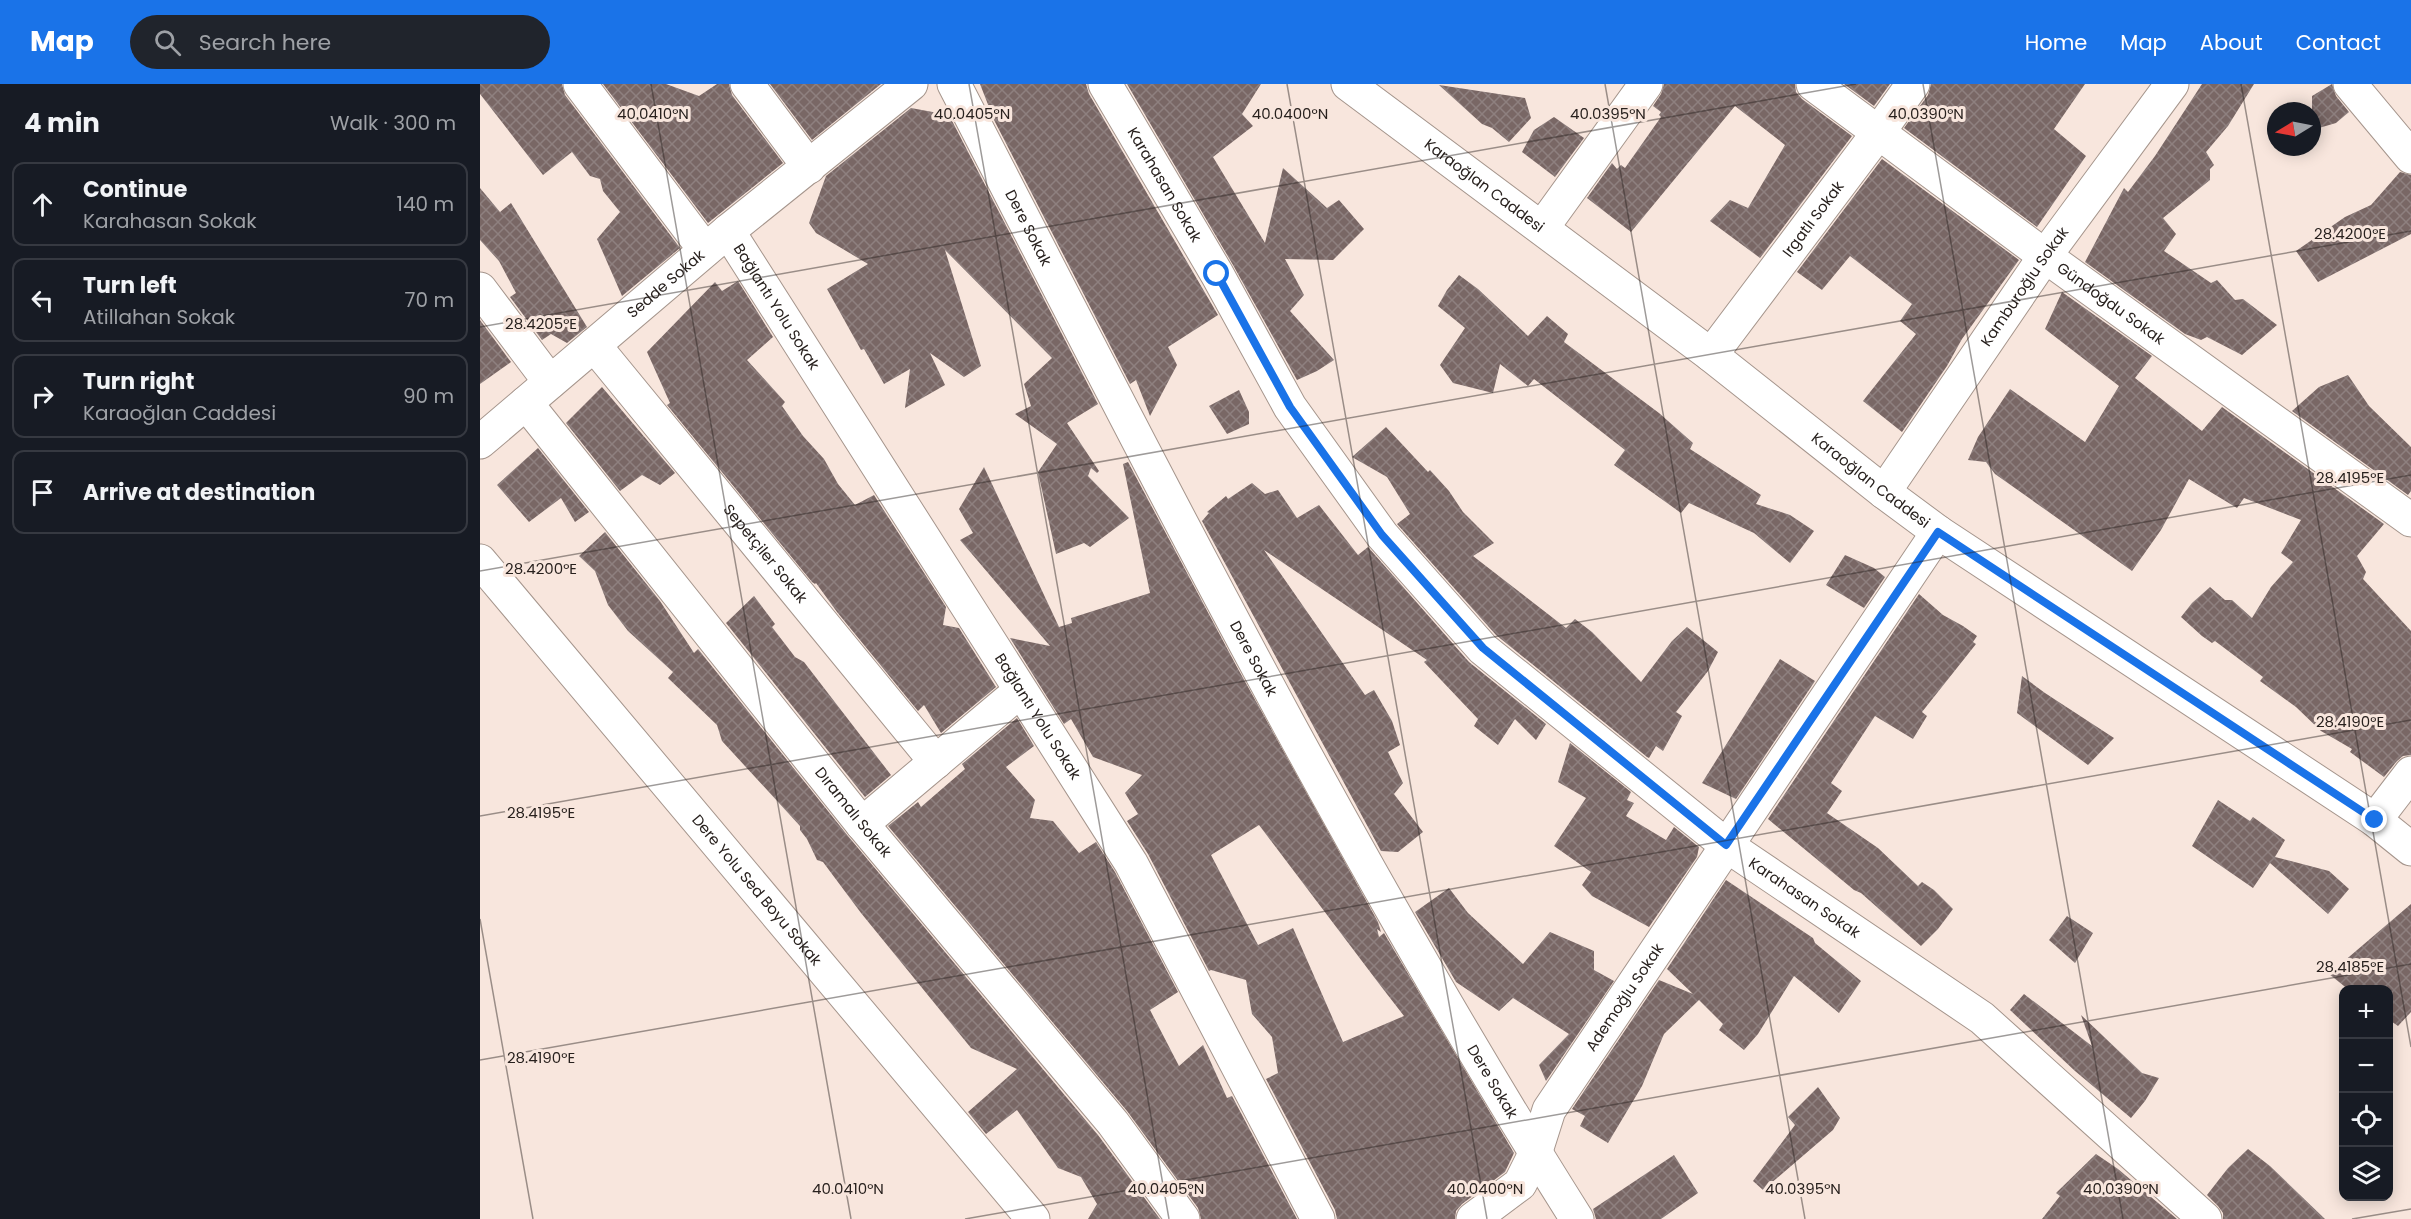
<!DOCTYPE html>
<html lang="en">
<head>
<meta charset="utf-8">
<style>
  body { margin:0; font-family:Poppins,sans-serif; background:#20242c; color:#f1f3f6 }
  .controls { position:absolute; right:18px; bottom:18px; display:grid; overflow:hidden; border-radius:12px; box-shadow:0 3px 15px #0003 }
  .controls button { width:54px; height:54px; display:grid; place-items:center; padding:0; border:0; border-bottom:2px solid #363941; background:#171b24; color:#f1f3f6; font:30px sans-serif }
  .compass { position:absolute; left:1787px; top:18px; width:54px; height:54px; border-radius:50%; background:#171b24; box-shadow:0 3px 15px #0003; rotate:260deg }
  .stop { position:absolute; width:18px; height:18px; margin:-14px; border:4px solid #1a73e8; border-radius:50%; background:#fff }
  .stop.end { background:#1a73e8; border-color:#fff; box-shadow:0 2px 6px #0008 }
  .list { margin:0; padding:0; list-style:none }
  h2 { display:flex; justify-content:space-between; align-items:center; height:78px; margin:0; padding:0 24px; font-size:26px }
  h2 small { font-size:20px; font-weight:400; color:#9ea1a6 }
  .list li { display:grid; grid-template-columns:39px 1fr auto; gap:18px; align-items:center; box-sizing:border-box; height:84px; margin:0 12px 12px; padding:0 12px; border:2px solid #363941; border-radius:12px }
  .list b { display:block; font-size:22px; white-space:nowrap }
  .list p { margin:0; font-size:20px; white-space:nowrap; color:#9ea1a6 }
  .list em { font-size:20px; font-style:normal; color:#9ea1a6 }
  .icon { flex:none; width:33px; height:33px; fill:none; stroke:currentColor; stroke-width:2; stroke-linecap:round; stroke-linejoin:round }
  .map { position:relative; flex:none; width:1931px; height:1135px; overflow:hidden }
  header { display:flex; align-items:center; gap:36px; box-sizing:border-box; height:84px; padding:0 30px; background:#1a73e8; color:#fff }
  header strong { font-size:28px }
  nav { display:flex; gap:33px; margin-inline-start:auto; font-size:21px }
  .search { width:420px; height:54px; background:#20242c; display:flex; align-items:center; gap:15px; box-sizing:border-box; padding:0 21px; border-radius:33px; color:#9ea1a6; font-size:22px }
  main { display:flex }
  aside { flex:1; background:#171b24 }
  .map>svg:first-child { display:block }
  .building { fill:url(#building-cross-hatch); fill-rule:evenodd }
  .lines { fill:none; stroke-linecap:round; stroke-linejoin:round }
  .minor-casing { stroke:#a5958c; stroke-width:35 }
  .minor { stroke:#fff; stroke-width:33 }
  .route { stroke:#1a73e8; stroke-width:8 }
  .ticks { fill:none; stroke:#28211e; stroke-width:1.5; stroke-opacity:0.45 }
  .labels { text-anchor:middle; stroke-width:6; stroke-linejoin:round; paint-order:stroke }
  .street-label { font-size:15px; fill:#28211e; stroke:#f8e6dd }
  .ticks-label { font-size:15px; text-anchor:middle; fill:#28211e; stroke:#f8e6dd; stroke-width:6; stroke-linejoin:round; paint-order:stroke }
</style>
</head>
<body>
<header>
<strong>Map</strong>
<div class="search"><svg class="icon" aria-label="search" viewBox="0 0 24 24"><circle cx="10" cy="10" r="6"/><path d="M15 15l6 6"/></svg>Search here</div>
<nav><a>Home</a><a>Map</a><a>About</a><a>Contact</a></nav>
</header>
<main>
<aside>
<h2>4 min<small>Walk · 300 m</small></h2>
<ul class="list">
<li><svg class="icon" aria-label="ahead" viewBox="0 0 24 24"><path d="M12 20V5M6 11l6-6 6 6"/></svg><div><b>Continue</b><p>Karahasan Sokak</p></div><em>140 m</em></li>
<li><svg class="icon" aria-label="left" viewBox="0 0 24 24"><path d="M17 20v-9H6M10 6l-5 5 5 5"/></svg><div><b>Turn left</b><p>Atillahan Sokak</p></div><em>70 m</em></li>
<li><svg class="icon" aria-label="right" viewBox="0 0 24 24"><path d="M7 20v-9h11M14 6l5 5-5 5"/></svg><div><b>Turn right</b><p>Karaoğlan Caddesi</p></div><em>90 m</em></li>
<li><svg class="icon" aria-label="arrive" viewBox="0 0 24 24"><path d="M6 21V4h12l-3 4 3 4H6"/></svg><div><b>Arrive at destination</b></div></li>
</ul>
</aside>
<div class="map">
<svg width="1931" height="1135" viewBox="0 0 1931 1135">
  <defs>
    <pattern id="building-cross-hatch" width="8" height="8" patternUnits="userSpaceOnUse" patternTransform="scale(1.5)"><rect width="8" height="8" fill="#796765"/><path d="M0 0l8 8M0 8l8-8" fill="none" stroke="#8e807f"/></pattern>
  </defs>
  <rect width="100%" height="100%" fill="#f8e6dd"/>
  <g class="building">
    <polygon points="0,0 82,0 85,11 200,164 142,212 117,155 140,128 123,107 120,95 110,92 92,68 63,91 0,10"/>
    <polygon points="123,0 186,0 219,12 237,0 249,0 252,11 303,79 228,139"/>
    <polygon points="290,0 401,0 332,56"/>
    <polygon points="500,0 606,0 609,10 738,231 688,263 697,281 670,332 656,296 650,300 514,36"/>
    <polygon points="647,0 781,0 762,30 773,42 733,73 785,159 803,84 847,124 859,116 884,145 853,176 805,175 824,211 810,227 854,276 837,287 817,296 753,181"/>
    <polygon points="1184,0 1315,0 1316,8 1322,15 1372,52 1280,174 1230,137 1250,116 1268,124 1305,61 1255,22 1151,148 1107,114 1132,79 1137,85 1141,81 1145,84 1181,33 1179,31 1181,28 1173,22 1181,10"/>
    <polygon points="1364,0 1410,0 1394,22"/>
    <polygon points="1451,0 1605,0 1574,45 1606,72 1557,143 1424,44 1448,11"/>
    <polygon points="1722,0 1774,0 1748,42 1726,68 1734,81 1730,85 1730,96 1683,134 1696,150 1684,167 1731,199 1737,196 1755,216 1763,215 1797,241 1762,271 1727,253 1721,256 1705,250 1605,178 1644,104 1648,108 1675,72"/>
    <polygon points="1852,0 1856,12 1869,28 1856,39 1832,46 1832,12"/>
    <polygon points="959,1 1045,14 1051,34 1029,58 1012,44 1002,40"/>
    <polygon points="431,24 469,31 618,320 587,339 619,387 617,389 611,384 608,392 649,434 610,463 604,459 576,470 558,388 577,360 535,330 551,322 544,300 572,274 465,166 501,282 484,293 450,269 465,301 425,324 430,285 404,300 384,265 381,266 347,205 388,180 336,149 329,139 346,92"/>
    <polygon points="1074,33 1104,54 1075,93 1042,68 1054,46"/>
    <polygon points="1402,75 1539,176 1482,255 1467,282 1422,348 1383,317 1436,250 1420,237 1432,220 1370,172 1342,206 1317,188"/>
    <polygon points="1920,88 1931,91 1931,150 1838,198 1816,167 1865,133 1891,121"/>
    <polygon points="0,104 20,128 31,119 107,243 87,259 71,250 62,256 30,213 36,209 19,177 0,156"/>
    <polygon points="979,191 998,205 1048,252 1067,232 1088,250 1084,258 1179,329 1213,359 1210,365 1281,411 1276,420 1310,431 1334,447 1310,479 1274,449 1209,419 1201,429 1134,381 1145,366 1054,295 1048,302 1020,280 1013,309 973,299 960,281 985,244 958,222 967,206"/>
    <polygon points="258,197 293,253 267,276 305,318 302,322 323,352 344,375 358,400 375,421 394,411 466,523 463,541 479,544 516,603 461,649 444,621 438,627 357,528 336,499 335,500 332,498 187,321 190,319 167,268 235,198 242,207"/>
    <polygon points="1582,208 1672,272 1655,294 1722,347 1742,323 1904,440 1877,472 1886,488 1883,495 1931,547 1931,671 1923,672 1917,677 1904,693 1870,668 1872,665 1841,647 1816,623 1780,597 1783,593 1735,557 1732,559 1722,552 1701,533 1712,519 1730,503 1745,516 1752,516 1772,534 1791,503 1813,478 1801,469 1821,436 1764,414 1757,424 1709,395 1681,446 1652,487 1515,390 1506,378 1488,376 1498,353 1530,305 1605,358 1639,302 1565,245"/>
    <polygon points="0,236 31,278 0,300"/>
    <polygon points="1868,291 1889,322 1931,363 1931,407 1928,411 1812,327 1839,303"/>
    <polygon points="122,303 195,389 180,401 162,391 140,407 86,339"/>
    <polygon points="759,306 769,328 769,340 747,350 729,322"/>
    <polygon points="906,343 948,388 950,386 969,407 983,428 1014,459 993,472 1086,544 1095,535 1112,548 1161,598 1192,557 1207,543 1238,568 1228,587 1196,628 1202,632 1183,667 1176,662 1169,674 1167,673 1016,551 917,440 930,430 907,393 872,373"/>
    <polygon points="58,364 109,428 95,438 81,414 49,438 17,401"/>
    <path d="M648,378L757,583L898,838L901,848L897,845L899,853L904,849L1034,1069L1025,1088L982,1120L976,1127L975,1135H857L855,1126L786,995L798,989L792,953L772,930L766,896L731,886L729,887L668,770L647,737L658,730L645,709L662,691L613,673L591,635L584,640L530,554L570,562L480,456L493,449L479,425L504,383L579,543L592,539L591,534L670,509L643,380ZM779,741L900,901L924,932L863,958L813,844L778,861L731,771Z"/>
    <polygon points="772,399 785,410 798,406 817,434 839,421 878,471 888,463 989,578 1066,640 1056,656 1035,635 1018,661 994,642 998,635 944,578 947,576 784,466 885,611 894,606 912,637 920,661 908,668 923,699 914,710 943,748 918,768 901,767 722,437 729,429 727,428 746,412 748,415"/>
    <polygon points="125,448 180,517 214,569 218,565 368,752 618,1051 680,1135 608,1135 617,1120 601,1093 578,1084 537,1026 506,1050 488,1028 537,985 491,964 381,829 343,778 337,776 327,755 320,746 320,742 242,657 237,641 188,594 193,588 148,547 128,521 115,487 99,472"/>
    <polygon points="1365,471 1394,484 1405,493 1384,524 1346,501"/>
    <polygon points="1439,510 1463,531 1483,542 1497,552 1493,558 1496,560 1442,628 1447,632 1433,655 1395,632 1351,699 1362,707 1347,729 1398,764 1438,802 1442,798 1454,806 1473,825 1458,845 1441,862 1381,809 1374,806 1288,735"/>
    <polygon points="274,512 295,540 292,543 315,573 324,578 411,691 385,713 246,539"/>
    <polygon points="1300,575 1335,597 1256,715 1222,699"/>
    <polygon points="1542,592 1565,609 1634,654 1608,681 1537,629"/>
    <polygon points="537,634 554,662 526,683 555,716 550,734 573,737 599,769 616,758 635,788 698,908 670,926 699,982 723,961 747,1014 752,1012 817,1135 721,1135 718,1124 647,1027 408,742 438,718 441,723 485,685 482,680"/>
    <polygon points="1090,659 1151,708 1147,716 1154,719 1146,732 1186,756 1194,743 1219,763 1217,773 1169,843 1112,812 1102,801 1111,788 1074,762 1106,714 1078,698"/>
    <polygon points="1738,716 1770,737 1773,733 1805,756 1795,773 1849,787 1869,805 1848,830 1790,779 1773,804 1712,762"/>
    <polygon points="1246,796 1333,854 1335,859 1381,897 1359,929 1314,892 1278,950 1264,966 1239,946 1243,940 1219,916 1184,950 1162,1002 1128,1059 1100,1042 1105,1032 1092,1025 1179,896 1213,910 1187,885"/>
    <polygon points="969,804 988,829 1043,880 1070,848 1114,867 1114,886 1134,897 1066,997 1059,981 1089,950 1033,914 1019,927 976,898 935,828"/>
    <polygon points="1931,820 1931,928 1918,942 1908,935 1908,906 1869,906 1849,890"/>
    <polygon points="1587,832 1613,849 1595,879 1569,856"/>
    <polygon points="1544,910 1612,962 1601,931 1662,989 1679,994 1665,1017 1651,1034 1595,987 1530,926"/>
    <polygon points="1338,1003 1360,1034 1353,1046 1283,1106 1273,1097 1315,1041 1308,1033"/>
    <polygon points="1768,1065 1790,1082 1845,1135 1743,1135 1743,1129 1738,1122 1727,1111 1748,1084"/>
    <polygon points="1616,1070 1638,1085 1697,1135 1562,1135 1580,1112 1576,1109"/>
    <polygon points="1194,1071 1218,1109 1181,1135 1116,1135 1113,1125"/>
  </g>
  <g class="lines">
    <g class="minor-casing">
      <g id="minor">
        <polyline points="100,0 225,166"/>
        <polyline points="267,0 329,83"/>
        <path id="s1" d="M474,0C672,383 866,770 1097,1135"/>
        <path id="s2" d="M625,0L737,190L810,323L902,451L1003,565L1246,761L1502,934L1725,1135"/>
        <path id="s3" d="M868,0L1231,271L1404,408L1458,448L1895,736L1931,765"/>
        <path id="s4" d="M1333,0L1565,172L1931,436"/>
        <polyline points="1870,0 1931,73"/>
        <polyline points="1062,144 1166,0"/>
        <path id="s5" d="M248,147L651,779L838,1135"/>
        <polyline points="0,205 70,298"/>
        <path id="s6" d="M114,261L456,678"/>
        <path id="s7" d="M1231,271L1398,49L1433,0"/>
        <path id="s8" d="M46,319L382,740L633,1039L703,1135"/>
        <path id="s9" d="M0,358L248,147L431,0"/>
        <path id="s10" d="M1404,408L1565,172L1692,0"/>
        <path id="s11" d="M0,477L553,1135"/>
        <polyline points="1895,736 1931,689"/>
        <polyline points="382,740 540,607"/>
        <path id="s12" d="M993,1135L1040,1100L1055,1070L1069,1026L1458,448"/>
      </g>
    </g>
    <use href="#minor" class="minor"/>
  </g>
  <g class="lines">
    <polyline class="route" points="737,190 810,323 902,451 1003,564 1246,761 1458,448 1895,736"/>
  </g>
  <path class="ticks" d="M171,0L371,1135M489,0L689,1135M807,0L1007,1135M1125,0L1325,1135M1443,0L1643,1135M1761,0L1931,963M0,243L1376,0M0,487L1931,147M0,732L1931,391M0,835L53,1135M0,976L1931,636M485,1135L1931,880M1872,1135L1931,1125"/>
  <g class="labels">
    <g class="street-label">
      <text dy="5" stroke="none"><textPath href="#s2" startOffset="117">Karahasan Sokak</textPath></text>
      <text dy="5" stroke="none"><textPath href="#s3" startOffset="170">Karaoğlan Caddesi</textPath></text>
      <text dy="5" stroke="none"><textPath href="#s7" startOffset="170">Irgatlı Sokak</textPath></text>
      <text dy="5" stroke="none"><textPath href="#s1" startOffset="162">Dere Sokak</textPath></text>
      <text dy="5" stroke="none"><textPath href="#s9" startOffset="244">Sedde Sokak</textPath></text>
      <text dy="5" stroke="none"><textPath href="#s10" startOffset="249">Kamburoğlu Sokak</textPath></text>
      <text dy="5" stroke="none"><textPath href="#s4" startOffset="370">Gündoğdu Sokak</textPath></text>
      <text dy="5" stroke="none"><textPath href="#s5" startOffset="90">Bağlantı Yolu Sokak</textPath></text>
      <text dy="5" stroke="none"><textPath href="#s3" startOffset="656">Karaoğlan Caddesi</textPath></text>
      <text dy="5" stroke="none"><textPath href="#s6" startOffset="270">Sepetçiler Sokak</textPath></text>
      <text dy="5" stroke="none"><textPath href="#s1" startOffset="648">Dere Sokak</textPath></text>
      <text dy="5" stroke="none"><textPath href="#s5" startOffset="576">Bağlantı Yolu Sokak</textPath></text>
      <text dy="5" stroke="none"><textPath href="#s8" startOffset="524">Dıramalı Sokak</textPath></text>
      <text dy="5" stroke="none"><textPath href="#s11" startOffset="430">Dere Yolu Sed Boyu Sokak</textPath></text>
      <text dy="5" stroke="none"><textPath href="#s2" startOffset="1089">Karahasan Sokak</textPath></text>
      <text dy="5" stroke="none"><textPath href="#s12" startOffset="274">Ademoğlu Sokak</textPath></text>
      <text dy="5" stroke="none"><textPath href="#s1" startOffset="1134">Dere Sokak</textPath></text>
    </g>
  </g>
  <g class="ticks-label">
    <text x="173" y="35">40.0410°N</text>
    <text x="492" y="35">40.0405°N</text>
    <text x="810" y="35">40.0400°N</text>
    <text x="1128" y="35">40.0395°N</text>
    <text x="1446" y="35">40.0390°N</text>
    <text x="1870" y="155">28.4200°E</text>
    <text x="61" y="245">28.4205°E</text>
    <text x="1870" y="399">28.4195°E</text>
    <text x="61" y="490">28.4200°E</text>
    <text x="1870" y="643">28.4190°E</text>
    <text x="61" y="734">28.4195°E</text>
    <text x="1870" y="888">28.4185°E</text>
    <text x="61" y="979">28.4190°E</text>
    <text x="368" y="1110">40.0410°N</text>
    <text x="686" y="1110">40.0405°N</text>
    <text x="1005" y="1110">40.0400°N</text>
    <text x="1323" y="1110">40.0395°N</text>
    <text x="1641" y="1110">40.0390°N</text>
  </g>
</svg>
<div class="controls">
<button>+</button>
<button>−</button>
<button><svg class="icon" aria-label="locate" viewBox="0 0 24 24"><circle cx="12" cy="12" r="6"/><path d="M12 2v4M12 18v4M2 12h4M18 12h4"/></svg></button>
<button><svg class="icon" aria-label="layers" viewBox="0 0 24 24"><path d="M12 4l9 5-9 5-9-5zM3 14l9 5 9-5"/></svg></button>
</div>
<svg class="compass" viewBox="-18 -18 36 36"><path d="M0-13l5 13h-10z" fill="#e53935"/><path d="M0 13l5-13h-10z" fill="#9ea1a6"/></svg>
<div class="stop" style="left:737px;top:190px"></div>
<div class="stop end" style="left:1895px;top:736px"></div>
</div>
</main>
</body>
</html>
